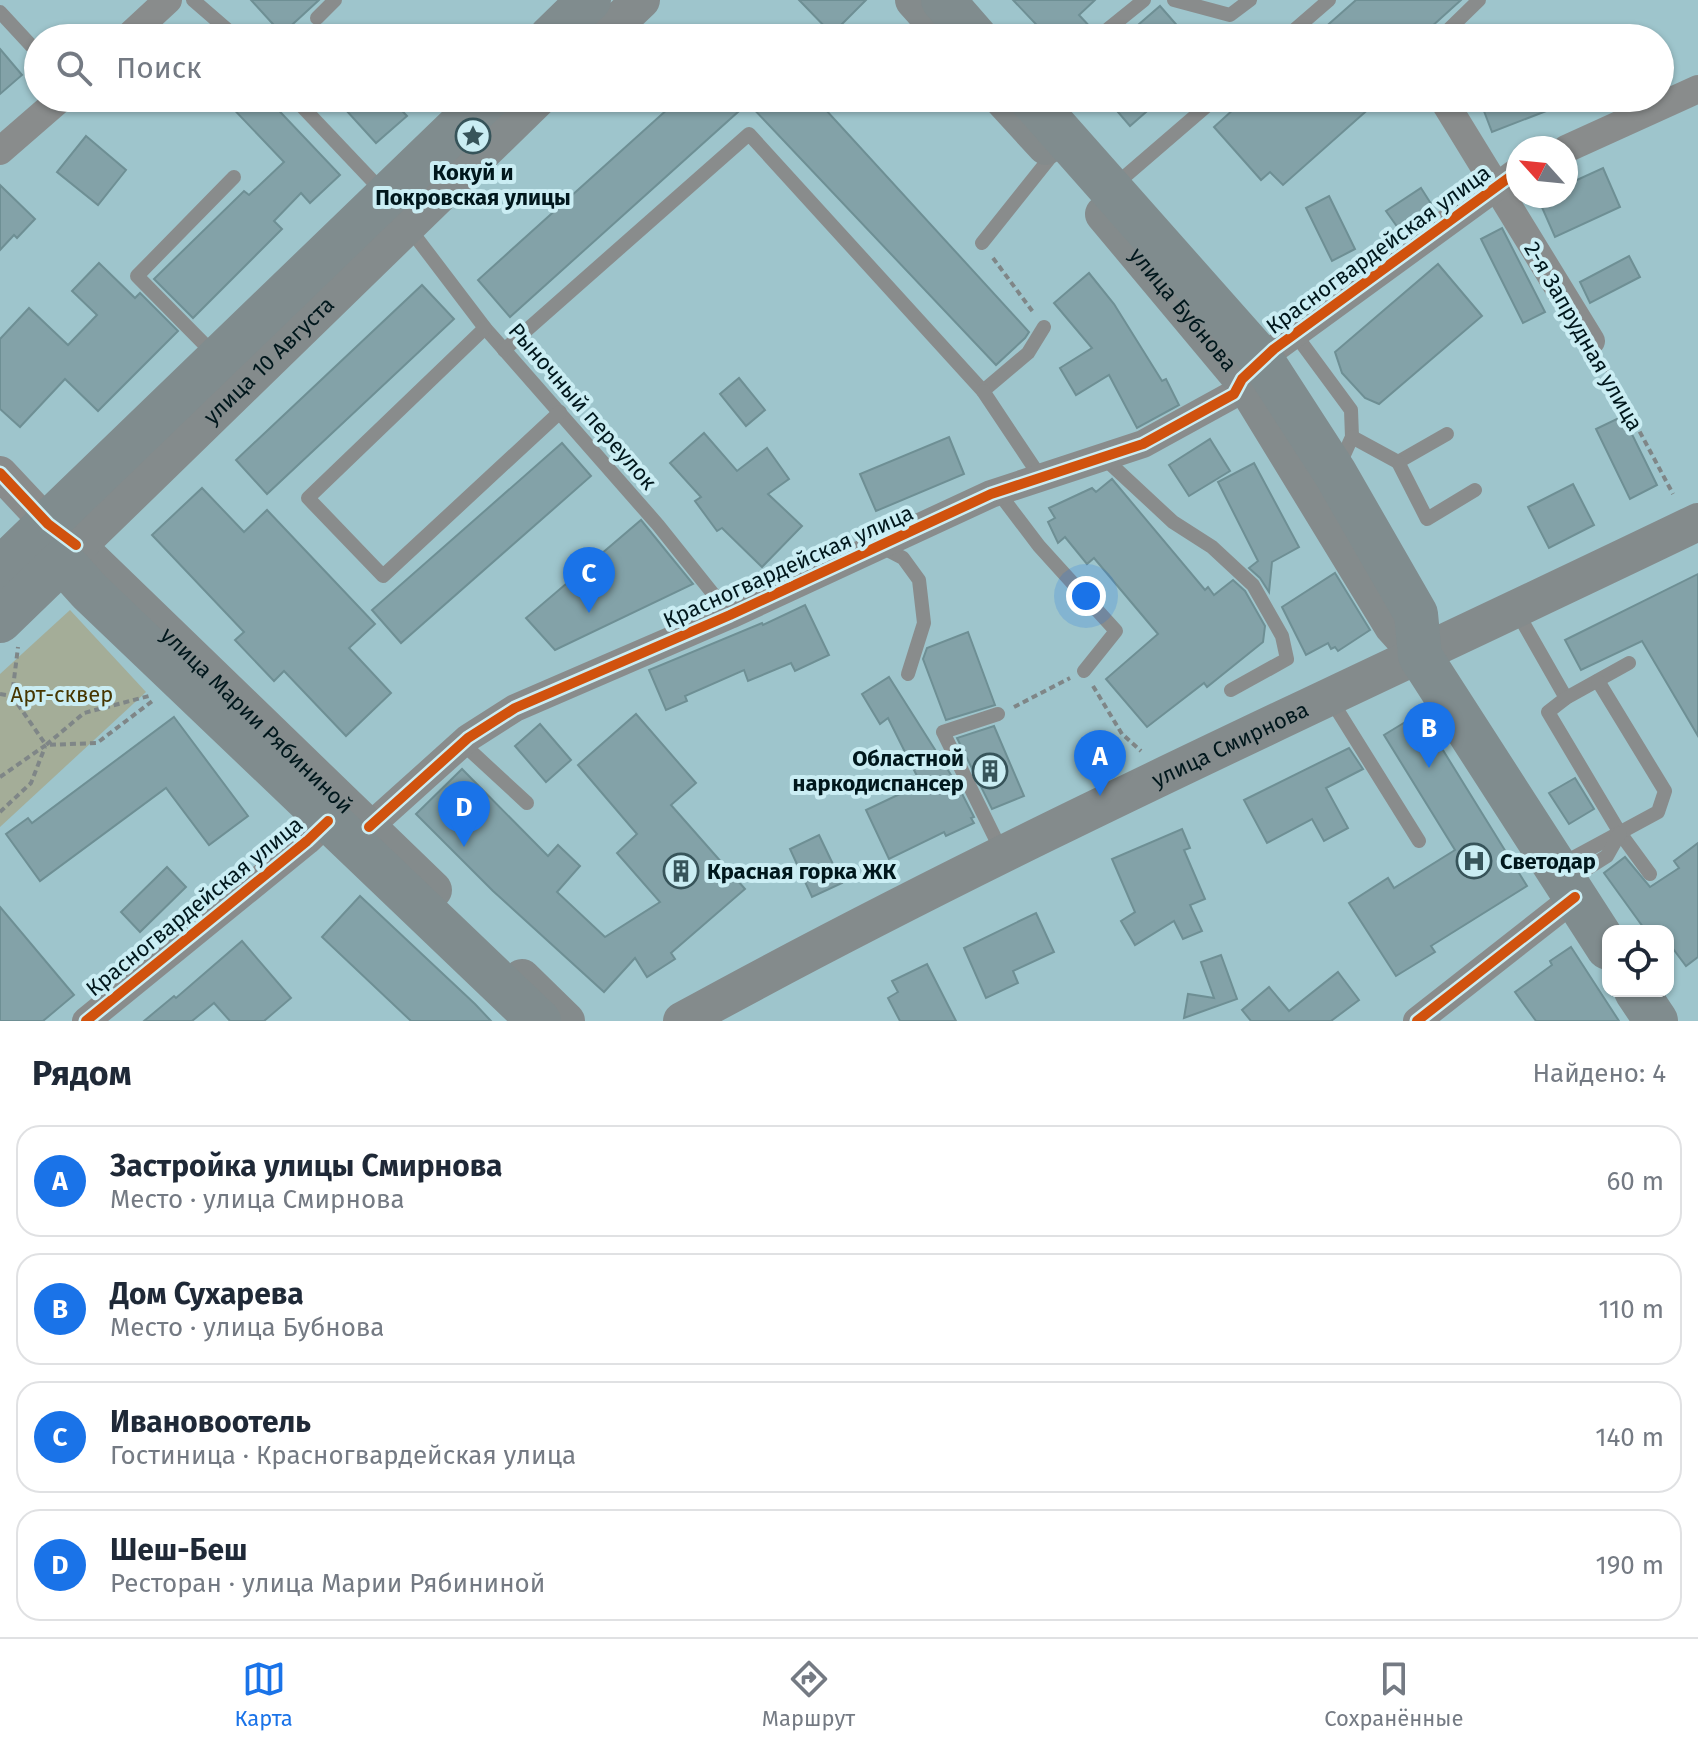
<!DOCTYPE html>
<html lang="ru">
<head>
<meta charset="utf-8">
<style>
  body { margin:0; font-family:"Fira Sans",sans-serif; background:#f2f2f3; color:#1f2937 }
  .controls { position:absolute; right:24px; bottom:24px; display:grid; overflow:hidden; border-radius:16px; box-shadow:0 2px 6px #0004 }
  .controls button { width:72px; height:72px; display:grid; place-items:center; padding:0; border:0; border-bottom:2px solid #e0e1e3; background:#fff; color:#1f2937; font:40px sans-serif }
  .compass { position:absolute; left:1506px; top:136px; width:72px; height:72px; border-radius:50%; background:#fff; box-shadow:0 2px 6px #0004; rotate:297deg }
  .you { position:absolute; left:1086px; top:596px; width:28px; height:28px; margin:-20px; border:6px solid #fff; border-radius:50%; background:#1a73e8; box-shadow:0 0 0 12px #1a73e833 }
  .badge { display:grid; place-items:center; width:52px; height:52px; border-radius:50%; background:#1a73e8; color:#fff; font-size:26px; font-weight:700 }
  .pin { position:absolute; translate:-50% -66px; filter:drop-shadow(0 2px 4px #0008) }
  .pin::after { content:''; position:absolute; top:42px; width:28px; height:24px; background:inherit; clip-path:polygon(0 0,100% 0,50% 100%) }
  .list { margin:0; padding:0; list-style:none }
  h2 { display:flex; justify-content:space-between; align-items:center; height:104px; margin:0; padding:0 32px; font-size:34px }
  h2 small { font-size:26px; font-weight:400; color:#747a83 }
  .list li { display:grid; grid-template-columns:52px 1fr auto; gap:24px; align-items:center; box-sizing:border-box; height:112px; margin:0 16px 16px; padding:0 16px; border:2px solid #e0e1e3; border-radius:24px }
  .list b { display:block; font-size:30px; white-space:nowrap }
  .list p { margin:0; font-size:26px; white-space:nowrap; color:#747a83 }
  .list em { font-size:26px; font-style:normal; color:#747a83 }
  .icon { flex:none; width:44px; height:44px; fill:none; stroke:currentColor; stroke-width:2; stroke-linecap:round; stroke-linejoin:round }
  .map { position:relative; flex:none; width:1698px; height:1021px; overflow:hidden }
  .search { position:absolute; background:#fff; box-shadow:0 2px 6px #0004; left:24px; right:24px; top:24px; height:88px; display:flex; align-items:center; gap:20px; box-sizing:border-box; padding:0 28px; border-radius:44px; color:#747a83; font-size:30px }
  .sheet { height:616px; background:#fff }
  nav { display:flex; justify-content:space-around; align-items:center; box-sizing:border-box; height:112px; border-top:2px solid #e0e1e3; background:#fff; font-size:22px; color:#747a83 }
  nav a { display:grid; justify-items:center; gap:4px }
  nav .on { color:#1a73e8 }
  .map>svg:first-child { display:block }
  .green { fill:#a4ad98 }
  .building { fill:#83a2a8; stroke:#6e8f94; stroke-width:2 }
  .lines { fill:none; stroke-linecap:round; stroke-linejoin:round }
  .path { stroke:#7f8687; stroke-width:4; stroke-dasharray:6 4; stroke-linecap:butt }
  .service { stroke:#898c8c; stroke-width:14 }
  .minor { stroke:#898c8c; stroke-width:28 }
  .tertiary { stroke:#898c8c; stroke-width:34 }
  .secondary { stroke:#848b8c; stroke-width:38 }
  .trunk { stroke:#808c8e; stroke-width:44 }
  .cycleway-casing { stroke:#caedf3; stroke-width:15 }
  .cycleway { stroke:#d1520e; stroke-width:10 }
  .labels { text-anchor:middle; stroke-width:8; stroke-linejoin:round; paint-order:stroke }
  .poi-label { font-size:22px; font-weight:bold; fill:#00171c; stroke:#caedf3; text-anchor:start }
  .street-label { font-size:22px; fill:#00171c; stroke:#caedf3 }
  .park-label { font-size:22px; fill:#463600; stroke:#caedf3 }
</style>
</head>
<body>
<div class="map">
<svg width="1698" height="1021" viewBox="0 0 1698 1021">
  <rect width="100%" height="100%" fill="#9ec5cc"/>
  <polygon class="green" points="70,610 146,692 0,827 0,674"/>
  <g class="building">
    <polygon points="251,0 319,0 282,34"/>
    <polygon points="799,0 866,0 832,34"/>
    <polygon points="1013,0 1095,0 1079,15 1092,29 1087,38 1049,38"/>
    <polygon points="1356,0 1461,0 1419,38 1313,38"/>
    <polygon points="1160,6 1188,38 1123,38"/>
    <polygon points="0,49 22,75 0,94"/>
    <polygon points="223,98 267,98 340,175 310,203 301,193 274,221 282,229 193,318 154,279 244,191 249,195 284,162"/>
    <polygon points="335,98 390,98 407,116 376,143"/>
    <polygon points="680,98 815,98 1029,332 1025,338 996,365 748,103 510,317 478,280"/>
    <polygon points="1106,98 1162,98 1130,126"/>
    <polygon points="1246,98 1381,98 1283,185 1270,172 1261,180 1214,127"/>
    <polygon points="1479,98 1576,98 1577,99 1492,132"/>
    <polygon points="86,136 126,170 98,205 57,172"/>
    <polygon points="1603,168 1620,207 1555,237 1537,196 1566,196 1566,185"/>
    <polygon points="0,185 35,219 17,238 14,235 0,250"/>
    <polygon points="1421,188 1435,210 1414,226 1410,220 1398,228 1386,211"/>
    <polygon points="1329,196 1355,249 1332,261 1306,208"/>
    <polygon points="1502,228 1545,312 1523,323 1481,239"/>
    <polygon points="1629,256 1640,277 1590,303 1580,282"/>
    <polygon points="99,263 135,298 140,293 178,331 98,411 65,379 20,427 0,409 0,339 29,308 68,345 97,315 72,291"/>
    <polygon points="1438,264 1482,316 1379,404 1365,398 1342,373 1335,352"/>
    <polygon points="1089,273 1114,304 1162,381 1166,379 1179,405 1137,428 1109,375 1076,395 1060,368 1092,348 1054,303"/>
    <polygon points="422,285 454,319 267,494 236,460"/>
    <polygon points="739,378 765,410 746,426 720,394"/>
    <polygon points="1623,416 1657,485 1630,499 1596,429"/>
    <polygon points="704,433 737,471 767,448 789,479 768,494 802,526 762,567 722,528 717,531 695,501 701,497 670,463"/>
    <polygon points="949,437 964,474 876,511 860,474"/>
    <polygon points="1210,439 1230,471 1189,496 1169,465"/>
    <polygon points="562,443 591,476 401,643 372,610"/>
    <polygon points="1254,463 1299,547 1272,562 1269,592 1260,578 1249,568 1258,561 1218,482"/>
    <polygon points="1112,479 1205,590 1208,587 1214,595 1233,580 1245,591 1265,626 1263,642 1207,687 1204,683 1147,727 1106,679 1158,634 1094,558 1087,564 1065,537 1058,543 1048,522 1055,518 1049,508 1092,488 1096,492"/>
    <polygon points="1573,484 1594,525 1549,548 1528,507"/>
    <polygon points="202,488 244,532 267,510 375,624 349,648 391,693 346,736 284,671 274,681 235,640 244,632 152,535"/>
    <polygon points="641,520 693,584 555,650 526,618"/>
    <polygon points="1335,573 1370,630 1338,651 1335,647 1331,649 1328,643 1306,655 1282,607"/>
    <polygon points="1698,574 1698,736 1642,641 1581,670 1565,640"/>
    <polygon points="805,605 829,655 795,671 791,663 748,681 744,670 685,696 687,701 666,710 649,670 762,623 763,625"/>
    <polygon points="968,632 995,705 946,720 923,659 927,648"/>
    <polygon points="889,677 958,786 974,817 971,818 974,823 946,836 944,832 889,859 866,810 921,784 888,718 880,724 862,694"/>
    <polygon points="1420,713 1527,886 1431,946 1435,952 1396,976 1349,903 1388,878 1394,888 1455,850 1384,735"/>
    <polygon points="636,714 696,783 671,805 745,889 671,953 675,959 647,977 635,958 604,992 493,891 416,814 462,769 548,856 558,845 580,866 557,892 605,937 660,902 617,853 637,834 578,765"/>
    <polygon points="174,717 248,816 209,845 166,788 40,881 6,834 28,818 32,823"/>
    <polygon points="540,724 571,760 546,782 515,746"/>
    <polygon points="994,726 1024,796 992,809 957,738"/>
    <polygon points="1349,748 1363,769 1326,788 1348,828 1324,841 1312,819 1267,843 1244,800"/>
    <polygon points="1575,778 1594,809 1569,824 1549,793"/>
    <polygon points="1182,829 1190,848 1184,850 1205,899 1190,905 1202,931 1183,939 1174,921 1135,945 1121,921 1135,912 1112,859"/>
    <polygon points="819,835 842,883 812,897 790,849"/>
    <polygon points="1698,843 1698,957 1686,966 1668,942 1668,931 1646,931 1604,873 1625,857 1650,887 1679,868 1674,861"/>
    <polygon points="167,867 186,887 140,932 121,912"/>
    <polygon points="360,896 475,1004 491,1021 411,1021 322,937"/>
    <polygon points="0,907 74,995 43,1021 0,1021"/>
    <polygon points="1036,913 1054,952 1013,971 1018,983 986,998 964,948"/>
    <polygon points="242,941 291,998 264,1021 230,1021 214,1003 192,1021 144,1021 174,996 176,998"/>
    <polygon points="1571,947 1606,1001 1619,1021 1536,1021 1515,992 1552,965 1550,961"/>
    <polygon points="1221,955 1237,999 1184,1018 1188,994 1214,998 1201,962"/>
    <polygon points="927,964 956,1021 900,1021 888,998 898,992 892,981"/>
    <polygon points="1338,972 1359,1000 1331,1021 1251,1021 1242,1010 1269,987 1289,1011"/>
  </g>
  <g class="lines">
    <g class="path">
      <polyline points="993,258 1033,312"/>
      <polyline points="1602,361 1673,494"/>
      <polyline points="1093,686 1122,734 1141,751"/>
      <polyline points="0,694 12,696 18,647"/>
      <polyline points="12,696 46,745 84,713 149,696"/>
      <polyline points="1014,707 1070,678"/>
      <polyline points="0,777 46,745 97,743 155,699"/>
      <polyline points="0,812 31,783 45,747"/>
    </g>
    <g class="service">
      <polyline points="193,0 237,38"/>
      <polyline points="1174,0 1230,15 1250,0"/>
      <polyline points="0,12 38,53"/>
      <polyline points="317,18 335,0"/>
      <polyline points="1097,38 1144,0"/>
      <polyline points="1285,38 1329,0"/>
      <polyline points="1440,38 1479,0"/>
      <polyline points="294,98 384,193"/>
      <polyline points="1115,185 1216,98"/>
      <polyline points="409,228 485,328 658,525 730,615"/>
      <polyline points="982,243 1053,154"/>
      <polyline points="485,328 308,498 383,576 560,412"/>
      <polyline points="1295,334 1351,410 1352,437 1338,468"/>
      <polyline points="504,350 749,134 983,391 1028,353 1044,327"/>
      <polyline points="216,356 137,276 234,177"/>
      <polyline points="983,391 1041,478"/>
      <polyline points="1352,437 1398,462 1447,434"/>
      <polyline points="1103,457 1173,522 1212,547 1253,585 1282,636 1287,659 1231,690"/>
      <polyline points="1398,462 1427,519 1475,490"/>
      <polyline points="998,492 1039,546 1116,631 1084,671"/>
      <polyline points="880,546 903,558 919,580 924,623 908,674"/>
      <polyline points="1517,612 1566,698"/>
      <polyline points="1629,663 1566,698 1548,712 1620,833 1650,874"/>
      <polyline points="1331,700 1419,841"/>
      <polyline points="998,714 943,732 1003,854"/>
      <polyline points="462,743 527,803"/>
      <polyline points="1560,865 1658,812 1665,791 1598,681"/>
      <polyline points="1569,880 1607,856 1620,833"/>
    </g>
    <g class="minor">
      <polyline points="127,38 168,0"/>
      <polyline points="1442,98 1591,341"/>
      <polyline points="1566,149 1698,89"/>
      <polyline points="0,151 61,98"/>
      <polyline points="369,827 468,738 515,708 730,615 991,494 1143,444 1234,394 1242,379 1274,349 1518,171"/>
      <polyline points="86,1021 307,841 328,821"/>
      <polyline points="1417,1021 1575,897"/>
    </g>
    <polyline class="tertiary" points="0,473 48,524 65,537"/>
    <g class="secondary">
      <polyline points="914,0 948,38"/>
      <polyline points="601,38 641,0"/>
      <polyline points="1002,98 1046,146"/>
      <path id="s1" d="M1104,214L1242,379L1393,626L1420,656"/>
      <path id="s2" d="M76,545L433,890"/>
      <path id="s3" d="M62,561L538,98"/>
      <polyline points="522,978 566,1021"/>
      <path id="s4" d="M682,1021C1013,839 1358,686 1698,522"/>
    </g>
    <g class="trunk">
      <polyline points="943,0 976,38"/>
      <polyline points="550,38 589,0"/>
      <polyline points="1030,98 1262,360 1335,473 1416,614 1420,656 1608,948"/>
      <polyline points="0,569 488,98"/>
      <polyline points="0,621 62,561 89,591 539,1021"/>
      <polyline points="1636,991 1656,1021"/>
    </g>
    <g class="cycleway-casing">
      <g id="cycleway">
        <polyline points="0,473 48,524 76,545"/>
        <polyline points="369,827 468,738 515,708 730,615 991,494 1143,444 1234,394 1242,379 1274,349 1518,171"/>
        <polyline points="86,1021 307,841 328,821"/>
        <polyline points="1417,1021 1575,897"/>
      </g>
    </g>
    <use href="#cycleway" class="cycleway"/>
  </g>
  <defs>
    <g id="sight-ring" transform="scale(1.8)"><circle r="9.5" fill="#caedf3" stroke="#37545a" stroke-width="1.5"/><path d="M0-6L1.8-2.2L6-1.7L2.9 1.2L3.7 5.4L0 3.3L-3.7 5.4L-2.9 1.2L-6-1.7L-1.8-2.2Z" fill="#37545a"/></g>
    <g id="building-ring" transform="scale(1.8)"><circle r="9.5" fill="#caedf3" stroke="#37545a" stroke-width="1.5"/><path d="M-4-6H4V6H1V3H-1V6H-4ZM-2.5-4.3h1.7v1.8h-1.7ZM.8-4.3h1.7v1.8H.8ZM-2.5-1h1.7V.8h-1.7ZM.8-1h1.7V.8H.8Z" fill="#37545a"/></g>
    <g id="hospital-ring" transform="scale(1.8)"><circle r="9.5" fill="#caedf3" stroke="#37545a" stroke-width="1.5"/><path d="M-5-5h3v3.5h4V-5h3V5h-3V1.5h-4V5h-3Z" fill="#37545a"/></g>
  </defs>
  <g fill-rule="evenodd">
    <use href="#sight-ring" x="473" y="136"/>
    <use href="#building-ring" x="990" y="771"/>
    <use href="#hospital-ring" x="1474" y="861"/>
    <use href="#building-ring" x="681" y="871"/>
  </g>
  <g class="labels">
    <g class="poi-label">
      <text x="473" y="180" text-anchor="middle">Кокуй и<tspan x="473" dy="25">Покровская улицы</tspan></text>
      <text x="964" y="766" text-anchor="end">Областной<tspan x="964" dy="25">наркодиспансер</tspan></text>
      <text x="1500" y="869">Светодар</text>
      <text x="707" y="879">Красная горка ЖК</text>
    </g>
    <g class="street-label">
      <text transform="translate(1378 249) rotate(-36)" y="8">Красногвардейская улица</text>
      <text dy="8" stroke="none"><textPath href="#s1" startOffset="124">улица Бубнова</textPath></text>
      <text transform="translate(1584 336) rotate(60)" y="8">2-я Запрудная улица</text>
      <text dy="8" stroke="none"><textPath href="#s3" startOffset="288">улица 10 Августа</textPath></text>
      <text transform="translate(583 406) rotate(49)" y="8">Рыночный переулок</text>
      <text transform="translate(788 566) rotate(-24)" y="8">Красногвардейская улица</text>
      <text dy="8" stroke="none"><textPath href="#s2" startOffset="252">улица Марии Рябининой</textPath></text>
      <text dy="8" stroke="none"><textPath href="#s4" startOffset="614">улица Смирнова</textPath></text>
      <text transform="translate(194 906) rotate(-39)" y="8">Красногвардейская улица</text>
    </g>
    <g class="park-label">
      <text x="62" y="702">Арт-сквер</text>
    </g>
  </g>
</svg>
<div class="controls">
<button><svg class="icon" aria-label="locate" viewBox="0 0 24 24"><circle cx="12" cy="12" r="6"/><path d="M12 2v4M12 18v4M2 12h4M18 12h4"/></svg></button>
</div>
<svg class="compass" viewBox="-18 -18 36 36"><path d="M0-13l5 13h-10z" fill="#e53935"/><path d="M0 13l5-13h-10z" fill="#747a83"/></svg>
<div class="you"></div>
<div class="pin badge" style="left:1100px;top:796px">A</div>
<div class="pin badge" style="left:1429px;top:768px">B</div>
<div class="pin badge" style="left:589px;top:613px">C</div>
<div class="pin badge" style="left:464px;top:847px">D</div>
<div class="search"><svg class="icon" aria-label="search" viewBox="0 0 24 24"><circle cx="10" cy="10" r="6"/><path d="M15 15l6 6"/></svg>Поиск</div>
</div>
<section class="sheet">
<h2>Рядом<small>Найдено: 4</small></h2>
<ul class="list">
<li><span class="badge">A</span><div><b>Застройка улицы Смирнова</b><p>Место · улица Смирнова</p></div><em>60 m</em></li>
<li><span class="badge">B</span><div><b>Дом Сухарева</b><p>Место · улица Бубнова</p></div><em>110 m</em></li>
<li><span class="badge">C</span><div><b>Ивановоотель</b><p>Гостиница · Красногвардейская улица</p></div><em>140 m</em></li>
<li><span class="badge">D</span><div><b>Шеш-Беш</b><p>Ресторан · улица Марии Рябининой</p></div><em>190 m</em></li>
</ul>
</section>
<nav>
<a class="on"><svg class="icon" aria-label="map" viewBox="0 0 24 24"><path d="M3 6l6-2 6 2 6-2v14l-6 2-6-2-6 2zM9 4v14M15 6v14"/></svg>Карта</a>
<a><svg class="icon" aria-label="directions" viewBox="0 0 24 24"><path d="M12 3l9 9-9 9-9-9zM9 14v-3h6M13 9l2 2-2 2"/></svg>Маршрут</a>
<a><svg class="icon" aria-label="saved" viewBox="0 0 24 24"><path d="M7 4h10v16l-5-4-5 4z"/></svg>Сохранённые</a>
</nav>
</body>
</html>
